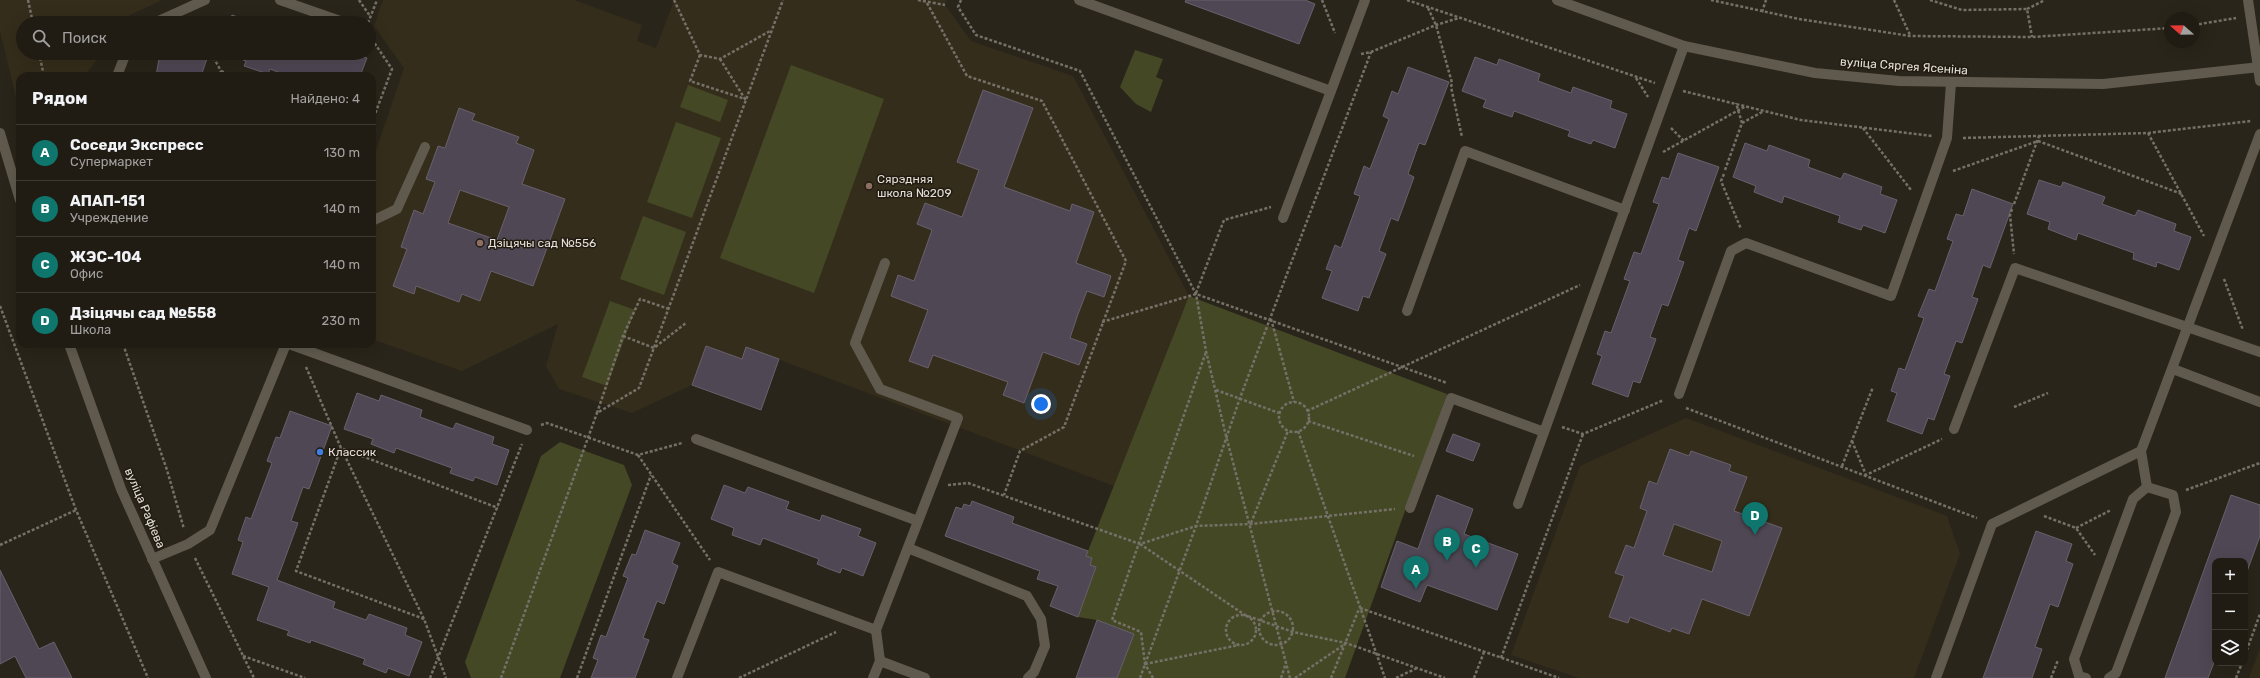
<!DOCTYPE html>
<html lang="ru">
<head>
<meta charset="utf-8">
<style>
  body { margin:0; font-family:Rubik,sans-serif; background:#28251d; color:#f1f3f6 }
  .controls { position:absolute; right:12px; bottom:12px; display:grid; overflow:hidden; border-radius:8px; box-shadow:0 4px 16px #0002 }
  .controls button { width:36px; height:36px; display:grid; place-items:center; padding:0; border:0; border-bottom:1px solid #3d3a34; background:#201c14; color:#f1f3f6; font:20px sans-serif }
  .compass { position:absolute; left:2164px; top:12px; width:36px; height:36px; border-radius:50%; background:#201c14; box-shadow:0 4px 16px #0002; rotate:290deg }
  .you { position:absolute; left:1041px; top:404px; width:14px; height:14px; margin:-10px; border:3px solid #fff; border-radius:50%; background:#1a73e8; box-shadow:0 0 0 6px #1a73e833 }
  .badge { display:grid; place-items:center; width:26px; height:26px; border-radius:50%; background:#0f766e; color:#fff; font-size:13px; font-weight:700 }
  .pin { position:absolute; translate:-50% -33px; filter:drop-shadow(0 1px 2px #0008) }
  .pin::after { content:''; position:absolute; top:21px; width:14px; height:12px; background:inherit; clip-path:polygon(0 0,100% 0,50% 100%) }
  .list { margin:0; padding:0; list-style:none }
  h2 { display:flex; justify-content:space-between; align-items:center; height:52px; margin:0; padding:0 16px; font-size:17px }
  h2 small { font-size:13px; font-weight:400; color:#a2a1a0 }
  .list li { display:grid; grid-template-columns:26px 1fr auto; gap:12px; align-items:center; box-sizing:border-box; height:56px; padding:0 16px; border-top:1px solid #3d3a34 }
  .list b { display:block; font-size:15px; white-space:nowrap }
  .list p { margin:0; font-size:13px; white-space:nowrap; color:#a2a1a0 }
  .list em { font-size:13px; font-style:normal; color:#a2a1a0 }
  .icon { flex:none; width:22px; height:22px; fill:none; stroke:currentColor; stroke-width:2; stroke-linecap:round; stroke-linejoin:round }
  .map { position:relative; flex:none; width:2260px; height:678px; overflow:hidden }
  .search { position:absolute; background:#201c14; box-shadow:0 4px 16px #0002; left:16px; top:16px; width:360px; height:44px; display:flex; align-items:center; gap:10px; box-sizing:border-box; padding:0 14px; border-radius:22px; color:#a2a1a0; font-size:15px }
  .panel { position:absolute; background:#201c14; box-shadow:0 4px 16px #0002; left:16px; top:72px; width:360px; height:276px; border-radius:12px }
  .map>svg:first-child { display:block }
  .built { fill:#352d1b }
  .green { fill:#444825 }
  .building { fill:#4f4854; stroke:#68616d; fill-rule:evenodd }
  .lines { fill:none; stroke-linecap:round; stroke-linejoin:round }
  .path { stroke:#767168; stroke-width:2.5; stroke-dasharray:3 2; stroke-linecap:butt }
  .lane { stroke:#605a4e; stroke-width:10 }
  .secondary { stroke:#605a4e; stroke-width:10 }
  .education-dot { fill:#8d6e63; stroke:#211b11; stroke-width:1.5 }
  .shop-dot { fill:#3f7fe0; stroke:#211b11; stroke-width:1.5 }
  .labels { text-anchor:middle; stroke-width:3; stroke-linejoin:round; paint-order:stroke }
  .street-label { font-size:12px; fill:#e3dfd8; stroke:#211b11 }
  .poi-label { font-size:12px; fill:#e3dfd8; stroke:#211b11; text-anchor:start }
</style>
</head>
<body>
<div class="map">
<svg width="2260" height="678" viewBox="0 0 2260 678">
  <rect width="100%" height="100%" fill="#2a251a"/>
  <g class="built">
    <polygon points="0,0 162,0 130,15 124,23 23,23 23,53 102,53 84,76 20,76 20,114 0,31"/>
    <polygon points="383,0 574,0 642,25 637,41 656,48 674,1 678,0 947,0 945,5 971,41 1073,76 1189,296 1114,486 746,347 742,359 706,346 692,385 632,413 559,389 546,366 558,324 462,371 372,339 372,162 404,68 374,26"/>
    <polygon points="1686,418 1947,516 1960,554 1914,678 1579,678 1511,655 1580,466"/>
    <polygon points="2260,648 2260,678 2249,678"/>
  </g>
  <g class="green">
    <polygon points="1135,50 1163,59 1156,77 1163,80 1151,112 1136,104 1120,87"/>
    <polygon points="791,65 884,99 814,293 720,258"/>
    <polygon points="688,85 728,100 720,122 680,107"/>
    <polygon points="676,122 721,138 692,218 647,202"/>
    <polygon points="643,216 686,232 664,295 620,279"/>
    <polygon points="1189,296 1447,394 1345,678 1117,678 1134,634 1097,620 1078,617 1096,568 1090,565 1092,559 1086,556"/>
    <polygon points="610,301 635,310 607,386 582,377"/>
    <polygon points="560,442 624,465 632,485 560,678 471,678 465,662 541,456"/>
  </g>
  <g class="building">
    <polygon points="1186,0 1305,0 1315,4 1299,44 1185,2"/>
    <polygon points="232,15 251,22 254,17 271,23 229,23"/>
    <polygon points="160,53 209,53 201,76 156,76"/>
    <polygon points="225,53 353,53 367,58 360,76 288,76 270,69 268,74 244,66 246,61"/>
    <polygon points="1475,57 1497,65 1499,59 1540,74 1538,81 1571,93 1573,87 1612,101 1610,108 1627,114 1615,148 1593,140 1591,144 1568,136 1570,131 1514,111 1512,117 1483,107 1486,100 1462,91"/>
    <polygon points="1408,67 1449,82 1425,145 1419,143 1408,174 1414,177 1398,221 1391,218 1379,251 1386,254 1369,298 1363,296 1358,311 1322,298 1332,271 1326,269 1335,245 1341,248 1360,196 1354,194 1364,166 1370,169 1389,119 1383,116 1392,91 1398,94"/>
    <polygon points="983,90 1033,108 1004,187 1070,211 1072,204 1094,212 1076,263 1111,276 1104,297 1087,291 1078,314 1070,338 1087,344 1079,365 1043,352 1024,403 1003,395 1008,382 933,355 928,368 909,361 928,310 891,296 898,275 914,281 932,230 917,224 925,203 962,217 979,170 957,162"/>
    <path d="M459,108L475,114L472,120L519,137L516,143L534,150L522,184L565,199L533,286L491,271L480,301L462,294L459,302L416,286L414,294L393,286L407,249L401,247L414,210L423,214L435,182L426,179L438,146L445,148ZM460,190L509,207L497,240L448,223Z"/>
    <polygon points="1745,143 1767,151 1769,145 1810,160 1808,167 1841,179 1844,173 1882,187 1880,194 1897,200 1885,233 1863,225 1861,230 1838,222 1840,216 1784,196 1782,203 1754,192 1756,186 1733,177"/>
    <polygon points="1678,153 1719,167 1696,231 1689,228 1678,260 1684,262 1668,306 1662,304 1650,337 1656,339 1640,383 1633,381 1628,397 1592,384 1602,356 1597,354 1605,331 1611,333 1630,281 1624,279 1634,252 1641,254 1659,204 1653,202 1662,177 1669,179"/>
    <polygon points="2039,180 2061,187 2063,182 2105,197 2102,204 2135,216 2138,210 2176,224 2174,231 2191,237 2179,270 2157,262 2156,267 2133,259 2134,253 2078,233 2076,240 2048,229 2050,222 2027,214"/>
    <polygon points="1972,189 2013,204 1990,268 1983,265 1972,297 1978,299 1962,343 1956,341 1944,374 1950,376 1934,420 1928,418 1922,434 1887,421 1897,393 1891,391 1899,368 1905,370 1924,318 1918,316 1929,289 1935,291 1953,241 1947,239 1956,214 1963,216"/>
    <polygon points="706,346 742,359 746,347 779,359 761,410 692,385"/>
    <polygon points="357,393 379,401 381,395 422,410 420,417 453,429 456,423 494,437 492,444 509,450 497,485 475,477 473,481 450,473 452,468 396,448 394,453 371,444 373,439 344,429"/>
    <polygon points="290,411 332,426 309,489 303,487 291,521 298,523 277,580 335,602 333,608 366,620 369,614 407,628 405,635 422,642 409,676 388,668 386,673 363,664 365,659 311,640 310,643 287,635 289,631 257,620 269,587 232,574 243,542 238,540 246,517 251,519 272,463 267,461 276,437 280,438"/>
    <polygon points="1453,434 1480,444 1473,461 1446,451"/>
    <path d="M1670,449L1689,456L1691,451L1731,465L1729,471L1747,477L1734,511L1782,528L1749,616L1702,599L1689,634L1672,628L1670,632L1630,617L1628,623L1609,617L1624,576L1615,573L1626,545L1634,548L1647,511L1640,508L1649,481L1657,484ZM1674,524L1722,541L1712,572L1663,555Z"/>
    <polygon points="724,485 745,493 748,487 789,502 786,509 820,521 822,515 861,529 858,536 876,543 863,576 842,568 840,573 829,569 817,564 819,559 763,538 760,545 732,535 734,528 711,519"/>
    <polygon points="1437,495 1473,509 1464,534 1518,554 1497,610 1427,585 1420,602 1381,587 1397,541 1418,549"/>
    <polygon points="2231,495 2260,505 2260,536 2245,577 2245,561 2215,561 2215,660 2208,678 2165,678"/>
    <polygon points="972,501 1014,517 1012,523 1088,551 1086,556 1092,558 1090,565 1096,567 1078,617 1050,606 1058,586 1037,579 1040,571 945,536 956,507 962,509 964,504 970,506"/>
    <polygon points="645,530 680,543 672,563 678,566 664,604 657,601 643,638 649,640 635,678 591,678 598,660 593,658 601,635 606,637 628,578 623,576 632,554 636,555"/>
    <polygon points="2036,531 2072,544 2066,561 2073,564 2058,607 2050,604 2035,647 2042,649 2032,678 1983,678"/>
    <polygon points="0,570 39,649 54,642 72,678 26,678 15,656 0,664"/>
    <polygon points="1097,620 1134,634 1117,678 1076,678"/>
  </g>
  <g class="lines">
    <g class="path">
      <polyline points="28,0 33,23"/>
      <polyline points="359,0 370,16"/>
      <polyline points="674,0 700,55 720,59 770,31"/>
      <polyline points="918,0 945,5"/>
      <polyline points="961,0 958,7 976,35 1080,71 1196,294 1206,351 1226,436 1290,678"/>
      <polyline points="1322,0 1335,33"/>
      <polyline points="1407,0 1655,83"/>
      <polyline points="1711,0 1799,19 1910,36 2032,37 2170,28"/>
      <polyline points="1894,0 1910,35"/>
      <polyline points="1930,0 1962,10 2027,9 2032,37"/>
      <polyline points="927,3 967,76 1042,101 1126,261 1064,427 1020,451 1004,495"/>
      <polyline points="1428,8 1436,25 1452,83 1451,87 1462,137"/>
      <polyline points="2027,9 2045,0"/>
      <polyline points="1762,12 1766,0"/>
      <polyline points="368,23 377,0"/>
      <polyline points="2194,25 2236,18"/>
      <polyline points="369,35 392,69 372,122"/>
      <polyline points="39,53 44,76"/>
      <polyline points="211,53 221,71 219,76"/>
      <polyline points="1361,54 1371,52 1436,25 1459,18"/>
      <polyline points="700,55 690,81 745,99 720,59"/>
      <polyline points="221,71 233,76"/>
      <polyline points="1636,78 1648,97"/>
      <polyline points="1683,91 1801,120 1932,136"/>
      <polyline points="1742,123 1764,111"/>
      <polyline points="1671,128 1684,141"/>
      <polyline points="1863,128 1911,190"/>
      <polyline points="2148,133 2204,236"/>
      <polyline points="1963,138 2148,133 2251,121"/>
      <polyline points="1663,152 1746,106"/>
      <polyline points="1725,170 1742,123 1736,103"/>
      <polyline points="1953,171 2038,141 2182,194"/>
      <polyline points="1724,174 1721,181 1741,229"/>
      <polyline points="2014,204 2039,136"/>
      <polyline points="2012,209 2010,215 2014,254"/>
      <polyline points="2224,279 2243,330"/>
      <polyline points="1196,293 1224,220 1271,207"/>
      <polyline points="0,306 76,510 148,678"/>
      <polyline points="669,309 640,299 623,336 597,413 639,388 783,0"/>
      <polyline points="1271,319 1294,402"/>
      <polyline points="1102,322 1196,294 1447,383"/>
      <polyline points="623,336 654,348 686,323"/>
      <polyline points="123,344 167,470 184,529"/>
      <polyline points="306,367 341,448 424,619 446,678"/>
      <polyline points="1216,390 1279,413"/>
      <circle cx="1294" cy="417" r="15"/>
      <polyline points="2014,407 2048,393"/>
      <polyline points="1686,408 1977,518"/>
      <polyline points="1307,411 1580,285"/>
      <polyline points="1308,421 1414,456"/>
      <polyline points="541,425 547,423 638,455 682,443"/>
      <polyline points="1562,427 1583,434 1664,400"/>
      <polyline points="1298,431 1385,678"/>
      <polyline points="1852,441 1866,475 1942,439"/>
      <polyline points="638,455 710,560"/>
      <polyline points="1842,466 1873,387"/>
      <polyline points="948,485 968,483 1140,544 1196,526 1251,524 1395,509"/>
      <polyline points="2186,490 2260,463"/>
      <polyline points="2044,516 2076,528 2095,555"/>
      <polyline points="1251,523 1288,431"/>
      <polyline points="2076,528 2111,510"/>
      <polyline points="1140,544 1245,615 1293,632 1346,643 1445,678"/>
      <polyline points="0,545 76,510"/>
      <polyline points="195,558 254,678"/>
      <polyline points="1360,608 1559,678"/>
      <circle cx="1276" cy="628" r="17"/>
      <circle cx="1241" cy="630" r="15"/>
      <polyline points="424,619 296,571 341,448 498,508"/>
      <polyline points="2245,655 2260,614"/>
      <polyline points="243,656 305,678"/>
      <polyline points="1501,658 1583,434"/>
      <polyline points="1145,664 1239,645"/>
      <polyline points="430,678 522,444"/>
      <polyline points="501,678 597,413"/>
      <polyline points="577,678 651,475"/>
      <polyline points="739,678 836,632"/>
      <polyline points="1140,678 1196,526 1240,398 1371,52"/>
      <polyline points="1153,678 1145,664 1141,632 1112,620 1206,352"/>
      <polyline points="1281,678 1286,663"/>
      <polyline points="1295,678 1345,644"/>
      <polyline points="1331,678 1359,609"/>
      <polyline points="1396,678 1417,668"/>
      <polyline points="1474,678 1484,652"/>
      <polyline points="2051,678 2058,660"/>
      <polyline points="2236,678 2242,663"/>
    </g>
    <g class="lane">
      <polyline points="280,0 346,23"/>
      <polyline points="1079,0 1331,91 1365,0"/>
      <polyline points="2248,0 2260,81"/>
      <polyline points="154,23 205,0"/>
      <polyline points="117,76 126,53"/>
      <polyline points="1283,218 1331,91"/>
      <polyline points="372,221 397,209 425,147"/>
      <polyline points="1407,311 1465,151 1625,210"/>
      <polyline points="289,344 527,430"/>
      <polyline points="2173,369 2260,402"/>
      <polyline points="1679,394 1731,251 1746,243 1891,296 1947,138 1951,83"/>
      <polyline points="1954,429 2015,268 2260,352"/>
      <polyline points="696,439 918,521"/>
      <polyline points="2147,487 2141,451 2260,134"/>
      <polyline points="1518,504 1684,46"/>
      <polyline points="1410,508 1451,398 1544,432"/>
      <polyline points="908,548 1027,596 1041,619 1045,646 1034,672 1028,678"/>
      <polyline points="152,559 188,544 210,530 286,344"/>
      <polyline points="880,661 925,678"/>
      <polyline points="677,678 718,572 876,630"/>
      <polyline points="873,678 880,661 876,630 958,418 880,389 855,343 885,263"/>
      <polyline points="1936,678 1992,524 2141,451"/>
      <polyline points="2086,678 2079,676 2074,659 2133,499 2147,487 2173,495 2176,512 2116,673 2109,678"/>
    </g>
    <g class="secondary">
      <polyline points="1557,0 1684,46 1815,73 1899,81 2103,84 2260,67"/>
      <polyline points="0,133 20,200"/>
      <polyline points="69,344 121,489 206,678"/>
    </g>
  </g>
  <g class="education-dot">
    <circle cx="869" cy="186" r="4"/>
    <circle cx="480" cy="243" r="4"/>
  </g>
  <circle class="shop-dot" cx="320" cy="452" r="4"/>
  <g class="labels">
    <g class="street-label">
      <text transform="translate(1904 66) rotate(4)" y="4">вуліца Сяргея Ясеніна</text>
      <text transform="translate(145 508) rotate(67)" y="4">вуліца Рафіева</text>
    </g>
    <g class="poi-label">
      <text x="877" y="183">Сярэдняя<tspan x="877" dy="14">школа №209</tspan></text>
      <text x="488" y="247">Дзіцячы сад №556</text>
      <text x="328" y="456">Классик</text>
    </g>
  </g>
</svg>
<div class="controls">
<button>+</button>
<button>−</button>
<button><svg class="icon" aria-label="layers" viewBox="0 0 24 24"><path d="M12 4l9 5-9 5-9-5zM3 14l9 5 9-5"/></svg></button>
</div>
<svg class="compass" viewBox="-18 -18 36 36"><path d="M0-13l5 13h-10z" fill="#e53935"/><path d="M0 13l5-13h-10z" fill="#a2a1a0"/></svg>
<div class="you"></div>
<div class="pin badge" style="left:1416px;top:589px">A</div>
<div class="pin badge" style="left:1447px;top:561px">B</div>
<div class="pin badge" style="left:1476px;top:568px">C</div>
<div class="pin badge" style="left:1755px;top:535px">D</div>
<div class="search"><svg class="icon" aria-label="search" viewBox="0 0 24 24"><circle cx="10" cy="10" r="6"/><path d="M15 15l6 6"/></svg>Поиск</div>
<section class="panel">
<h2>Рядом<small>Найдено: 4</small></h2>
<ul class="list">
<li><span class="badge">A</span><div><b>Соседи Экспресс</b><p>Супермаркет</p></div><em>130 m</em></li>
<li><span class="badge">B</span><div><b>АПАП-151</b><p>Учреждение</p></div><em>140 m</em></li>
<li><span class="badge">C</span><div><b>ЖЭС-104</b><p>Офис</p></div><em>140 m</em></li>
<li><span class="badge">D</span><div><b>Дзіцячы сад №558</b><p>Школа</p></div><em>230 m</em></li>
</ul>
</section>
</div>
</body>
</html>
